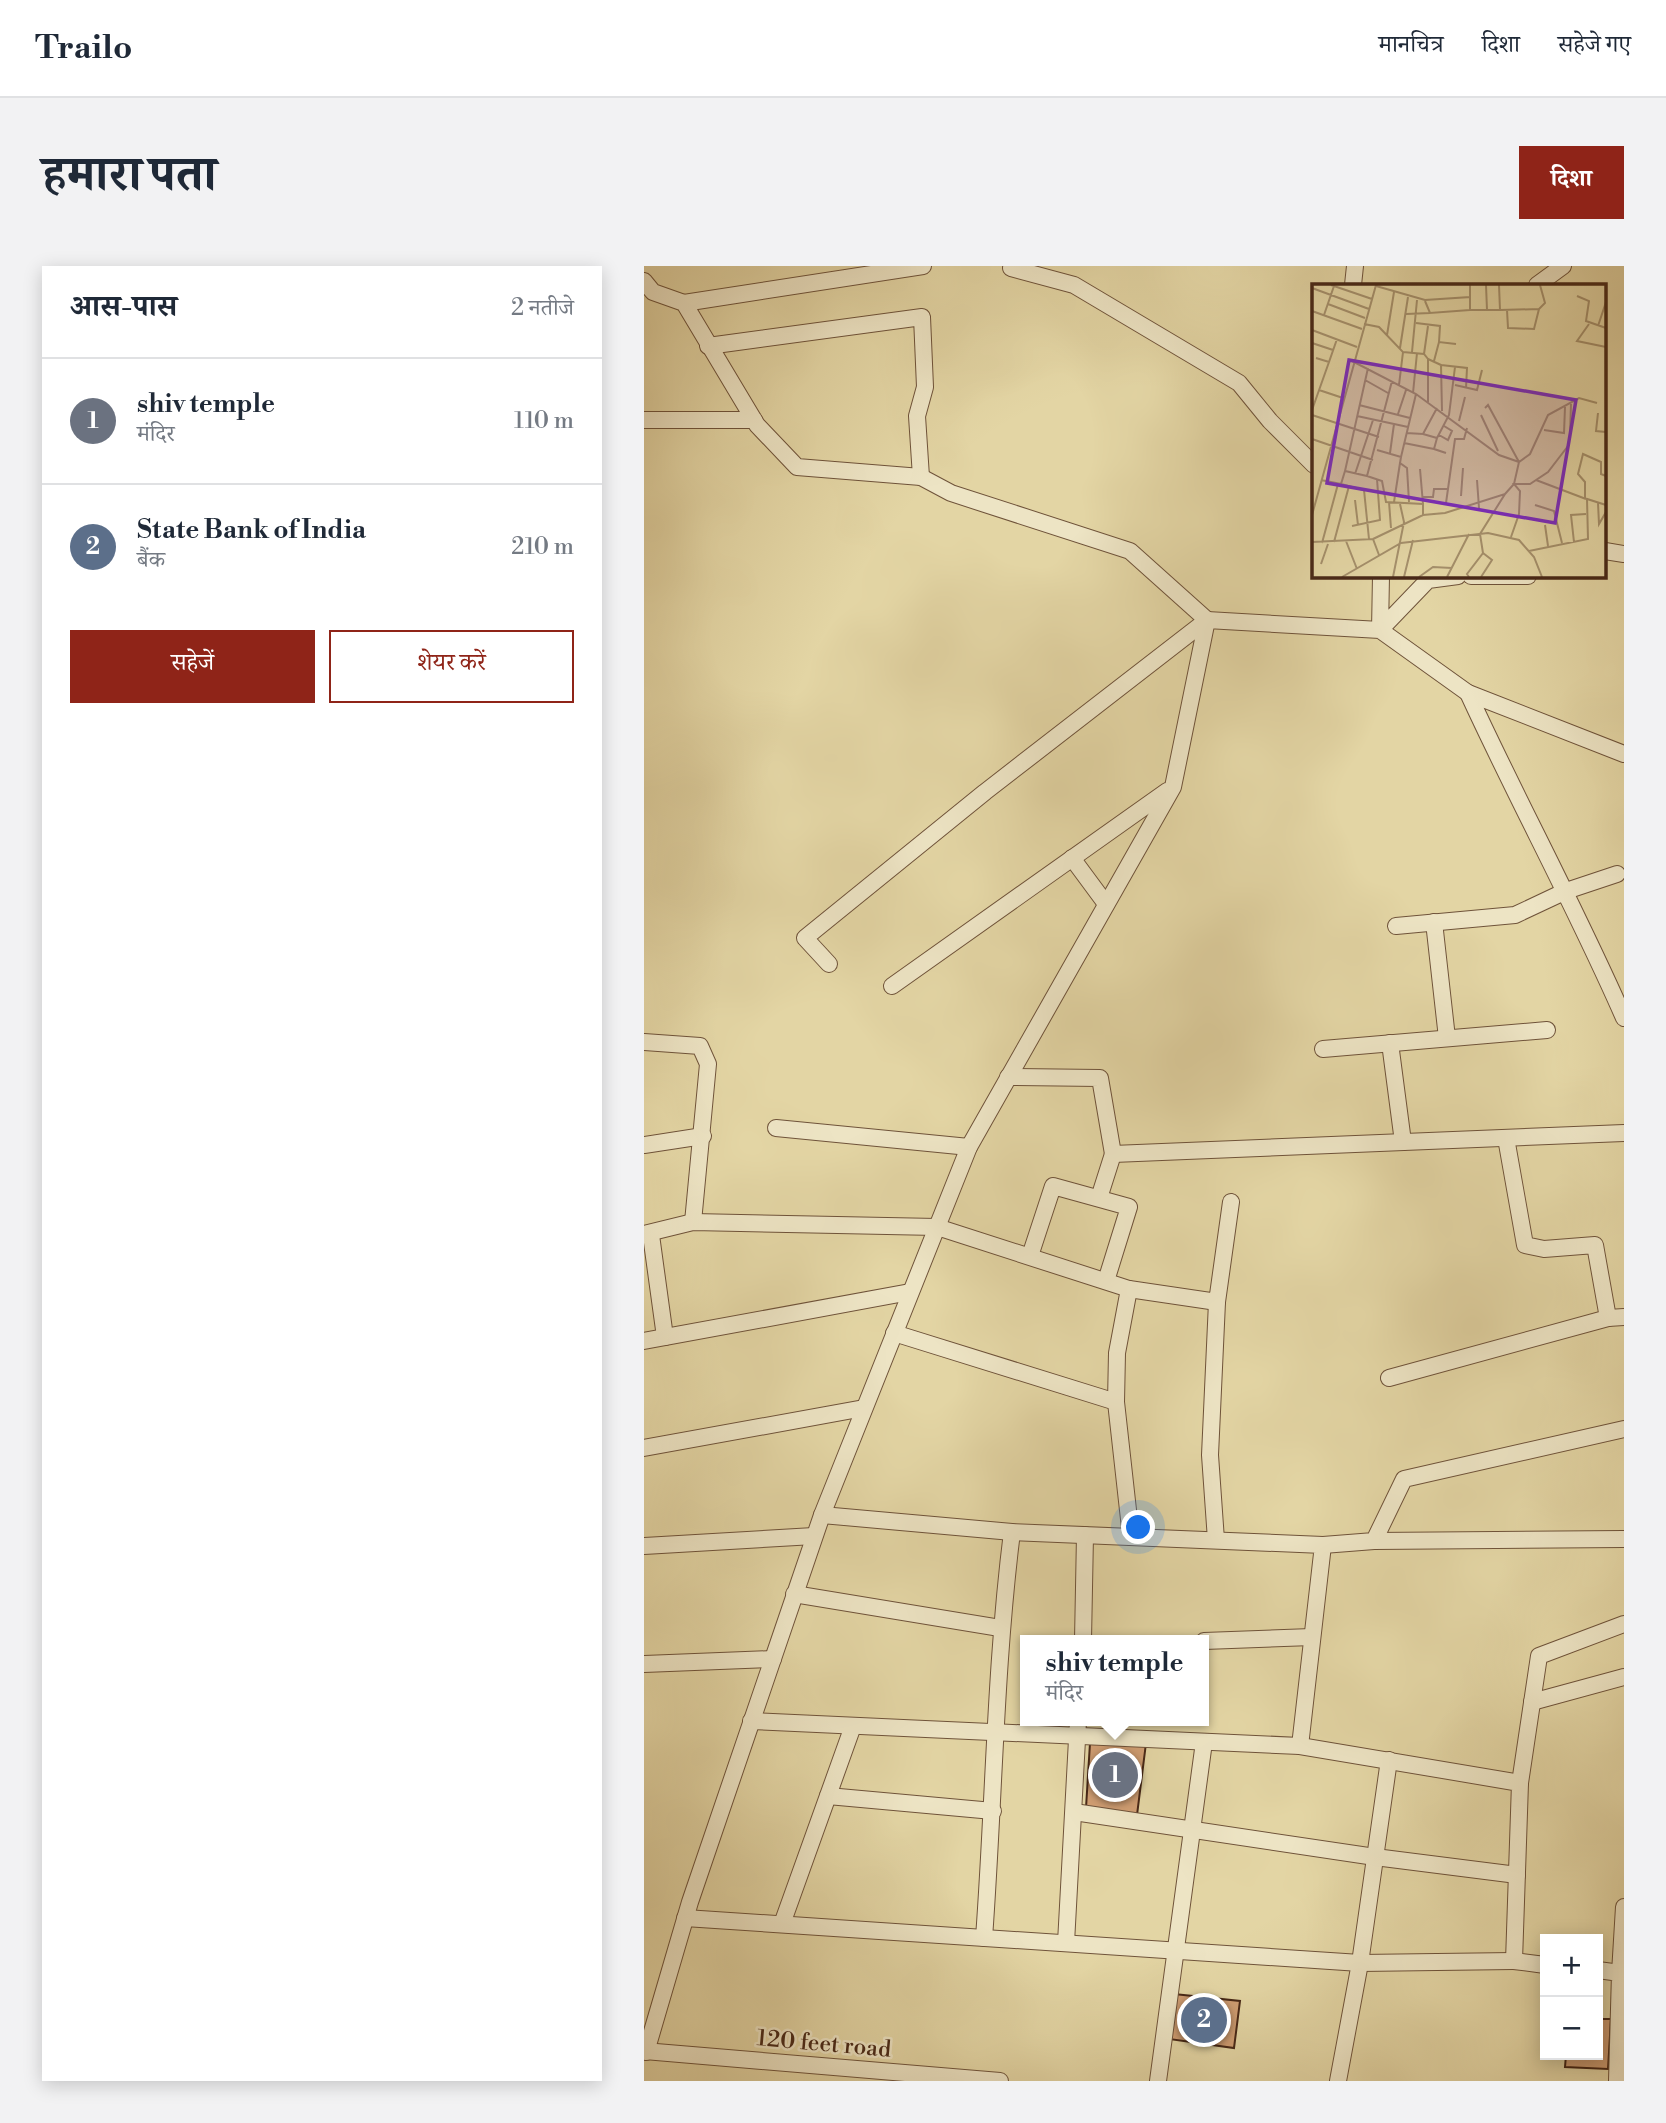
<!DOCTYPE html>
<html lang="hi">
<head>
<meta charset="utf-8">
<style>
  body { margin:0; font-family:"Libre Bodoni","Noto Serif Devanagari",serif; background:#f2f2f3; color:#1f2937 }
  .controls { position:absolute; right:21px; bottom:21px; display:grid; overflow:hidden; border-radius:0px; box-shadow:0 4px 18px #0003 }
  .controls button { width:63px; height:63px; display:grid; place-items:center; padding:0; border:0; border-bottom:2px solid #e0e1e3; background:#fff; color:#1f2937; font:35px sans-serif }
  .you { position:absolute; left:495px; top:1262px; width:24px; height:24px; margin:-18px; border:5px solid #fff; border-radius:50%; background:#1a73e8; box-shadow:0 0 0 10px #1a73e833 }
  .badge { display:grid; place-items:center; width:46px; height:46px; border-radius:50%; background:#8f2418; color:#fff; font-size:23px; font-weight:700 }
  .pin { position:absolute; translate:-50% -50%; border:4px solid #fff; box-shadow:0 2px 7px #0006 }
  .popup { position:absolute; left:376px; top:1369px; width:189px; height:91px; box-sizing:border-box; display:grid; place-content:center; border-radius:0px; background:#fff; filter:drop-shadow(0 2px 5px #0005); font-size:23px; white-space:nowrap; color:#747a83 }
  .popup b { font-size:26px; color:#1f2937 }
  .popup::after { content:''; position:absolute; left:50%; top:100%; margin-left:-14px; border:14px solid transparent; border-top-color:#fff }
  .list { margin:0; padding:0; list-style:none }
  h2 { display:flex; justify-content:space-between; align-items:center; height:91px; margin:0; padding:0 28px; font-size:30px }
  h2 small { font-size:23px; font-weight:400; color:#747a83 }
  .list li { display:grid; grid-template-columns:46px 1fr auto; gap:21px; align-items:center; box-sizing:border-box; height:126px; padding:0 28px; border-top:2px solid #e0e1e3 }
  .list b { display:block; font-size:26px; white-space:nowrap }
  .list p { margin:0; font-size:23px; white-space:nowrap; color:#747a83 }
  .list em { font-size:23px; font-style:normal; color:#747a83 }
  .actions { display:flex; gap:14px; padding:21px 28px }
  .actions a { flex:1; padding:16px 0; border:2px solid #8f2418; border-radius:0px; text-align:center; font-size:24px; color:#8f2418 }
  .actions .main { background:#8f2418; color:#fff }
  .map { position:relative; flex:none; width:980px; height:1815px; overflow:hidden; border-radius:0px }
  header { display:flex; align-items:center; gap:42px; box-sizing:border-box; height:98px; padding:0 35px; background:#fff; border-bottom:2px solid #e0e1e3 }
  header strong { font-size:33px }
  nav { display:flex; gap:38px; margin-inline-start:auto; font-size:24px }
  .intro { display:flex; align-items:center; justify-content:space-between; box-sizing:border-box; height:168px; padding:0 42px }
  h1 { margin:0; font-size:49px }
  .button { padding:18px 32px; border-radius:0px; background:#8f2418; color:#fff; font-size:24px; font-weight:700 }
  main { display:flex; gap:42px; padding:0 42px }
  aside { flex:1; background:#fff; border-radius:0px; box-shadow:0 4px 18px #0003 }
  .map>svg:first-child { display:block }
  .building { fill:#d09e73; stroke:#482817; stroke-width:2 }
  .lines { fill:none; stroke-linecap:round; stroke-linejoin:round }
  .minor-casing { stroke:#6f533a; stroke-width:18 }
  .minor { stroke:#ede4c4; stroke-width:16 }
  .labels { text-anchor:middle; stroke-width:5; stroke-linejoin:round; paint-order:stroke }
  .street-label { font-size:23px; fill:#482817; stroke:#ede4c4 }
  .inset-road { fill:none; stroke:#a5906c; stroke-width:2 }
  .view { fill:#7b2cbf; fill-opacity:0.15; stroke:#7b2cbf; stroke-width:3.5 }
  .inset-edge { fill:none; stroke:#482817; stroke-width:3.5 }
</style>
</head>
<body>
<header>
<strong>Trailo</strong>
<nav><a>मानचित्र</a><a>दिशा</a><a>सहेजे गए</a></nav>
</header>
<div class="intro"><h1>हमारा पता</h1><a class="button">दिशा</a></div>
<main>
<aside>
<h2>आस-पास<small>2 नतीजे</small></h2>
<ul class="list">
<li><span class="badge" style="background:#6b7280">1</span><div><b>shiv temple</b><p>मंदिर</p></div><em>110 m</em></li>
<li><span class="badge" style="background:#5c6f8a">2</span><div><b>State Bank of India</b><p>बैंक</p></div><em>210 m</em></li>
</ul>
<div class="actions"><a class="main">सहेजें</a><a>शेयर करें</a></div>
</aside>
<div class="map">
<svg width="980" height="1815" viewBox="0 0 980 1815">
  <rect width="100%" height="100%" fill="#e3d5a4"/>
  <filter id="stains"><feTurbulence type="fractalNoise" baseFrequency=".00286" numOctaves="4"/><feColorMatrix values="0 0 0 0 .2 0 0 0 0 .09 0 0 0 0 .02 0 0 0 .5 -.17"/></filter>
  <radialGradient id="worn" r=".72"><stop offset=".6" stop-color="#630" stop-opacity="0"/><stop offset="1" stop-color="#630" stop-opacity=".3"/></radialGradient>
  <g class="building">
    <polygon points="446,1477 502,1477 493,1549 442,1542"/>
    <polygon points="530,1728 596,1735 590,1782 525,1773"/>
    <polygon points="954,1753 967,1753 964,1803 921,1801 922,1789 954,1789"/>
  </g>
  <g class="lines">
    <g class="minor-casing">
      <g id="minor">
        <polyline points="367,2 430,19 595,117 626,155 670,199"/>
        <polyline points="0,15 9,26 40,37 113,159 153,201 277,211 307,227 486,285 563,354 341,526 161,672 185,698"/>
        <polyline points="709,19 711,0"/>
        <polyline points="893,19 919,0"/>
        <polyline points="40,37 279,0"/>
        <polyline points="64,80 278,51 281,121 273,150 277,211"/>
        <polyline points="0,154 110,154"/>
        <polyline points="961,285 980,288"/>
        <polyline points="737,310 736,364 784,314 814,310"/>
        <polyline points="827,310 884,310"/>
        <path d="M980,488L824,427C874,536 932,642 980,752"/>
        <polyline points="428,592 462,638"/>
        <polyline points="790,656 803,772"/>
        <polyline points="752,660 871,649 922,625 973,608"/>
        <polyline points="248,720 523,525"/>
        <polyline points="0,776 56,780 64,798 49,956"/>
        <polyline points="746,777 759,876"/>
        <polyline points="679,783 903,764"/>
        <polyline points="364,811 456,812 469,888 980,867"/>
        <polyline points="132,862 325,881"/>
        <polyline points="862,872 881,979 900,983 951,979 964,1052"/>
        <polyline points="0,879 59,870"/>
        <polyline points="455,932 469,888"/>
        <polyline points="0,968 49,956 293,961 485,1023 473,1087 472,1136"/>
        <polyline points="7,969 21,1071"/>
        <polyline points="386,990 409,920 485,941 462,1015"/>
        <polyline points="485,1023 573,1036 587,936"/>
        <polyline points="250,1067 472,1136 487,1271"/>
        <polyline points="0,1075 266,1026"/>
        <polyline points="745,1112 964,1052 980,1051"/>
        <polyline points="0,1182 220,1142"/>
        <polyline points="178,1249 368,1266 679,1279 656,1480"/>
        <polyline points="572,1274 566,1189 573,1036"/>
        <polyline points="730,1275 980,1273"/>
        <polyline points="679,1279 730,1275 760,1213 980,1163"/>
        <polyline points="0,1280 170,1270"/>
        <polyline points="150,1328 356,1362"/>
        <polyline points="439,1374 441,1269"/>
        <polyline points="560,1375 668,1371"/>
        <polyline points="0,1398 129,1393"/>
        <polyline points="888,1436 980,1411"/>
        <polyline points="107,1455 656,1480 876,1517 870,1695 901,1699"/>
        <polyline points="876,1517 895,1390 980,1358"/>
        <polyline points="184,1530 349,1545"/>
        <polyline points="430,1546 731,1591 873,1609"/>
        <polyline points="41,1652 716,1697 870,1695"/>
        <polyline points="138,1658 209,1460"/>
        <path d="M340,1672C350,1536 351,1401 368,1266"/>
        <polyline points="422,1677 434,1455"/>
        <polyline points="954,1704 976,1707 973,1815"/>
        <polyline points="976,1707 980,1641"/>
        <polyline points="0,1785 356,1815"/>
        <polyline points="2,1786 46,1636 178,1249 325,881 529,521 563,354 736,364 824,427"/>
        <polyline points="514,1815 560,1476"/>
        <polyline points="694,1815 716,1697 745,1494"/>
      </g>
    </g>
    <use href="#minor" class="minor"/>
  </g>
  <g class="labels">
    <g class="street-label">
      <text transform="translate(180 1777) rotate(5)" y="8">120 feet road</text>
    </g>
  </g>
  <g transform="translate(668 18)">
    <rect width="294" height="294" fill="#e3d5a4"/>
    <path class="inset-road" d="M19,1L60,15M174,1L175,26M64,2L113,16L158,13V1M0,4L57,25M265,12L277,17L274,37L294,44M158,13V26H188L187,1M113,17L118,29L158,26M16,20L53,34M227,25L233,19L228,1M188,26L227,25L222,45L196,44L195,26M0,27L50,45M94,30L118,29M12,31L22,2M104,39L128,42L127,58M52,40L67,43L91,68L87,101M277,40L265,57L294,63M286,42L294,18M0,46L45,63M75,51L82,8M0,59L21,66M88,64L96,13M91,68L112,70L116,75V118M100,68L105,16M112,70L116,42M4,74L17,78L25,55M116,75L129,81L130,127M40,77L104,110L187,171L207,178L202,200L193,210M122,77L127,58L144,60M129,81L155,84L154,104M53,96L76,109M143,101L165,106L170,86M7,106L31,114M101,109L105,69M47,121L98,134M173,124L176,121L207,178L218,170L236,131L267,114L285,119M0,126L17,78M286,129L284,147L294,148M86,130L94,106M0,131L67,153M169,131L186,167M45,132L96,143M147,137L153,113M232,146L252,149L253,123M94,149L111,150L125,124M111,150L125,154L137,131L143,83M127,151L136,156L140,147L132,142M258,151L259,120M125,154L122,165L134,169M0,155L61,176M92,159L122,165M65,166L89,173L104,110M78,169L82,140M89,173L88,179L95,184L97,218M108,185L111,220M33,187L56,84M43,190L61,136M55,192L70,197L74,218L111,220V231M9,196L29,200L33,187L55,192L80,97M165,196L167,224M224,196L274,215M29,200L52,206L57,255M149,212L151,184M111,213H121L122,205H136M273,214V198L266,190L271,170L289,178V190L294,192M43,216L46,241M77,218L79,244M82,218L88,179M134,219L143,155H152L155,144M286,219L287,240L294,228M223,221L242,227L250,259M0,231L64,1M233,241L236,262M40,242L68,236L65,195M199,253L207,230L208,207L202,200H218L236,188L256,162M61,255L111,231L133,229L193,210L168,250L171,269L155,290L157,293M34,257L45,285M0,258L61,255L67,271M22,258L37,202M262,258L259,231L274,230M10,259L26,200M217,267L276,255L275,215L294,221M9,280L16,260M30,293L89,259L176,249L207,256L222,273L230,293M81,293L92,238L88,220M92,293L101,256M107,293L121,283L140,284M135,293L157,250M169,293L180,276L171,269"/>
    <path class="view" d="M37,76L264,116L243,239L15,199Z"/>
    <rect width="294" height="294" class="inset-edge"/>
  </g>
  <rect width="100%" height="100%" filter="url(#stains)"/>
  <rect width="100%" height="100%" fill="url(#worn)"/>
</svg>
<div class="controls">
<button>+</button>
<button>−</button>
</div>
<div class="you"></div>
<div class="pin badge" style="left:471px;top:1509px;background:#6b7280">1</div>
<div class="popup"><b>shiv temple</b>मंदिर</div>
<div class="pin badge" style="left:560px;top:1754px;background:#5c6f8a">2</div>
</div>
</main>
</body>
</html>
